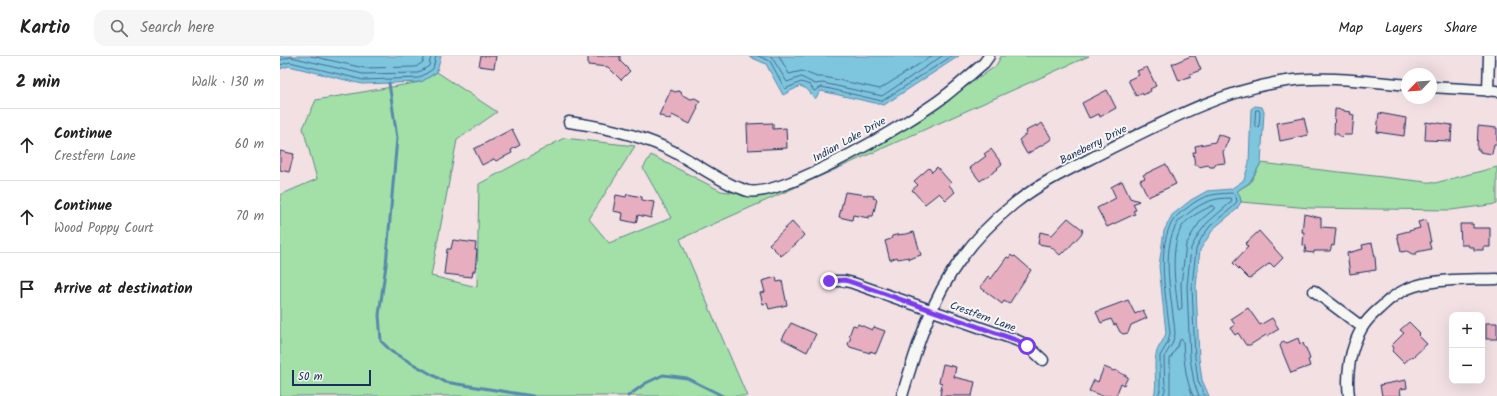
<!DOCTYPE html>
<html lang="en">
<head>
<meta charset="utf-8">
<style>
  body { margin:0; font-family:Kalam,sans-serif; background:#f6f6f6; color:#222 }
  .controls { position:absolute; right:12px; bottom:12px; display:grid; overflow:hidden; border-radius:8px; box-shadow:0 4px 16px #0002 }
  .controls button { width:36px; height:36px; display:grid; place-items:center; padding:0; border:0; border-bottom:1px solid #e0e0e0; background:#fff; color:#222; font:20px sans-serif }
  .compass { position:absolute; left:1121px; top:12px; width:36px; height:36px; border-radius:50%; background:#fff; box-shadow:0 4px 16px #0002; rotate:245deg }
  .scale { position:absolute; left:12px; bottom:10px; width:79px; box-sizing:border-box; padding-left:4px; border:2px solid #1b2f5e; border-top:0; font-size:11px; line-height:14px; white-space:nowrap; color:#1b2f5e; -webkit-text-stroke:3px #f6f6f2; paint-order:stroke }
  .stop { position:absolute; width:12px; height:12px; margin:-9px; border:3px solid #7c3aed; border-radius:50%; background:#fff }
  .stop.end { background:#7c3aed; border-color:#fff; box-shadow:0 1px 4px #0008 }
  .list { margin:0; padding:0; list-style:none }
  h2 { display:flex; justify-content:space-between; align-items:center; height:52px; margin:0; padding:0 16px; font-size:17px }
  h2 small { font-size:13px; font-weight:400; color:#767676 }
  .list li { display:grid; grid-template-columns:26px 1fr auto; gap:12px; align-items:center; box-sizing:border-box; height:72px; padding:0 16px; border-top:1px solid #e0e0e0 }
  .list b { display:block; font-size:15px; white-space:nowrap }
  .list p { margin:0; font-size:13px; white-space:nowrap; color:#767676 }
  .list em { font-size:13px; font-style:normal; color:#767676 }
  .icon { flex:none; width:22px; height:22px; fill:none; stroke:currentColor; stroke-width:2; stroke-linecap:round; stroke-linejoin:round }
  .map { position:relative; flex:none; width:1217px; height:340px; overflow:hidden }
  header { display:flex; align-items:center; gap:24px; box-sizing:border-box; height:56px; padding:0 20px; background:#fff; border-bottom:1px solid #e0e0e0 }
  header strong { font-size:19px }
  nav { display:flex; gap:22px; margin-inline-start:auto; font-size:14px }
  .search { width:280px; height:36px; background:#f6f6f6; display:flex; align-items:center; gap:10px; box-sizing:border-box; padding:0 14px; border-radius:12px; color:#767676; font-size:15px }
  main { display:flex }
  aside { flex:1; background:#fff }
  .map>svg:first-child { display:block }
  .green { fill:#a2e0a8; stroke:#5e8883 }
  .water { fill:#7ec5de; stroke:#5689ab }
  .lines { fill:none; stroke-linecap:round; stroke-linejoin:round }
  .shore { stroke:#436b91; stroke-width:1 }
  .stream { stroke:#5689ab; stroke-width:3 }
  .building { fill:#e7aec0; stroke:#1b2f5e }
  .street-casing { stroke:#1b2f5e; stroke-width:13 }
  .street { stroke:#f6f6f2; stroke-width:10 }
  .route { stroke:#7c3aed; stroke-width:5 }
  .labels { text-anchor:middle; stroke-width:4; stroke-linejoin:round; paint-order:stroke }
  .street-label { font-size:11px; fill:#1b2f5e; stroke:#f6f6f2 }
</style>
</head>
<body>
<header>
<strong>Kartio</strong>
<div class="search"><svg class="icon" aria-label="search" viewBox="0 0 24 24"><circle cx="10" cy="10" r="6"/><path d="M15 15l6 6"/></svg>Search here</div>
<nav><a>Map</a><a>Layers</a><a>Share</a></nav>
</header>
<main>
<aside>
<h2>2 min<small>Walk · 130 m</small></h2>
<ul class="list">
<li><svg class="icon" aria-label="ahead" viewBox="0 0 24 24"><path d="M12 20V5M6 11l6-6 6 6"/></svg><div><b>Continue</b><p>Crestfern Lane</p></div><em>60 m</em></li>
<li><svg class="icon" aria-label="ahead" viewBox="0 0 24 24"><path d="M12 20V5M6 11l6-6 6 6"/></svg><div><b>Continue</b><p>Wood Poppy Court</p></div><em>70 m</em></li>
<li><svg class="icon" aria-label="arrive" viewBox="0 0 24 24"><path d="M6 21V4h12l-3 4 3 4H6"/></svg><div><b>Arrive at destination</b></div></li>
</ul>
</aside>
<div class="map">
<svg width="1217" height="340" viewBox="0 0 1217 340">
  <rect width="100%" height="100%" fill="#f2e0e3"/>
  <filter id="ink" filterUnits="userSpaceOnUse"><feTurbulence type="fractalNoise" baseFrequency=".025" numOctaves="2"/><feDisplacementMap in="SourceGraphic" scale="8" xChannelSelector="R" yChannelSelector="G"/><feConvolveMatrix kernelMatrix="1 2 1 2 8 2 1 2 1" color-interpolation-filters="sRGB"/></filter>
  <g filter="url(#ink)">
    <g class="green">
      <polygon points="721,0 809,0 400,183 467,340 0,340 0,139 37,123 23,72 36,44 141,26 157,16 217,56 177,84 151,220 197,231 199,128 284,82 355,90 309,163 329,187 391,162 363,112 371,99 441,135 481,140 553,110 613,81 716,10"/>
      <polygon points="981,107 1155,127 1217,111 1217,148 1171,154 1030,152 961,146 960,140 957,135 970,127"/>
    </g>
    <g class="water">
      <polygon points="0,0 161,0 157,16 141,26 82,28 9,10 0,13"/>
      <polygon points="468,0 679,0 604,49 541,35 535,43 527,33 520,30 503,39 486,8"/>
      <path d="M975,50L982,51L984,56L981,107L969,127L957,135L960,140L961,146L956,154L934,172L920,194L916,230L919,302L922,324L929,340H874C878,327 873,313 876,299C877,291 884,285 886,277L879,210L884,175L892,159L911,144L927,135L951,133L964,124L969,107L971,53Z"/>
    </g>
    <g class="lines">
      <g class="shore">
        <polyline points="31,0 84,12 136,11 143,6 145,0"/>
        <polyline points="478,0 490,5 505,33 521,26 530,29 534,35 542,31 602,45 672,0"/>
        <polyline points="491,0 507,26 521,21 535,28 543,27 602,40 662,0"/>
        <polyline points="499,0 509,18 522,15 537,21 544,21 600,33 652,0"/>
        <polyline points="0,4 11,1 83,18 138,17 149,10 151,0"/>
        <polyline points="0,9 10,6 83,24 139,22 153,13 156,0"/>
        <polygon points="976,54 979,54 980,57 979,70 977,72 975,70"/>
        <path d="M931,150H934V153L922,163L913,176L906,189L901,228L902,252L899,254L898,252C895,229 889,189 903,169C909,161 922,155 931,150Z"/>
        <path d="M878,340L880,334V300L888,286L890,277C887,246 874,188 895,162C898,158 903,155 907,152C923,139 932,138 952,137L956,141L957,145L953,151L931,169L922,181L916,193L912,230L915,302L918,325L925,340"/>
        <path d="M883,340L885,334L884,301L892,288L895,278C893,246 879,194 898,166C901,162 907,159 910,156C923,146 934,142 950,142L952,144L949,148L927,167L918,179L911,192L907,230L910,302L914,326L919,340"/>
        <path d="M890,340V303L897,291L900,284L901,283L903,285C904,304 905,322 913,340"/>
      </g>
      <g class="stream">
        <polyline points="109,27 117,82 106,209 99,259 101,285 112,296 165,326 253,340"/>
        <polyline points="348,340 366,327 383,319 407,322 443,340"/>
      </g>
    </g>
    <g class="building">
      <polygon points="201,0 216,0 214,12 199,10"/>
      <polygon points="308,0 340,0 340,5 350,15 341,24 328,11 308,9"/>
      <polygon points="911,0 915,0 921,14 910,18 911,20 899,25 892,8"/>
      <polygon points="867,11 876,30 870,33 871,35 863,39 862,37 856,40 848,24 859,19 857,15"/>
      <polygon points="391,34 395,36 398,35 401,36 402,39 411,43 415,42 420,45 417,51 418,52 410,68 392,59 390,64 379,59"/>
      <polygon points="827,34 836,52 820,61 819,58 809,62 802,47"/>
      <polygon points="1055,53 1064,54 1064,55 1071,56 1070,58 1074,59 1072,79 1064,79 1061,82 1058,78 1054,78"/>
      <polygon points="1099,57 1126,62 1124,80 1097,76"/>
      <polygon points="1024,62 1028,79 1000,85 997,67"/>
      <polygon points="1146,66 1152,67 1152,66 1172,69 1171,85 1145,84"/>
      <polygon points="493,67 493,73 506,72 507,92 468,94 467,68"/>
      <polygon points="762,67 772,83 747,98 739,84 747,77 746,75 756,69 757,71"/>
      <polygon points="1198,70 1217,72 1217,88 1214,88 1212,98 1200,96 1200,94 1197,94"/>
      <polygon points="232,73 240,89 231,94 232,97 216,105 214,103 202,109 194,93"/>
      <polygon points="938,78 949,82 943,96 945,107 936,108 934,111 930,111 928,109 919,111 918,109 915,109 913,96 916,96 915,90 935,86"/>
      <polygon points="711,93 722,108 717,112 718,113 700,125 690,112 706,100 704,98"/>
      <polygon points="0,95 14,98 9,116 0,114"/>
      <polygon points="886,108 896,128 868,141 860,124 865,122 863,119"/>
      <polygon points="657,111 671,127 669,129 675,136 666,144 659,137 645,148 632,134 638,129 634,125 649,112 652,116"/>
      <polygon points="842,125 850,142 859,145 853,148 856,154 853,155 855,158 827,171 817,152 836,142 831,131"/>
      <polygon points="565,136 594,140 593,142 597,143 593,160 589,160 589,162 573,159 572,164 559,161"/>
      <polygon points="347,138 362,141 362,144 374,146 371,162 358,159 356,167 342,164 343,157 333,155 336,139 346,141"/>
      <polygon points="1024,158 1041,162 1041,171 1056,172 1054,190 1052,189 1050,195 1034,195 1034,197 1025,196 1026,190 1023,189 1024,176 1022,176"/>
      <polygon points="788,162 803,174 801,175 803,176 784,197 783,196 780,199 770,190 758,188 760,176 772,179"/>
      <polygon points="1146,164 1151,186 1149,186 1151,193 1137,196 1136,198 1132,198 1127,195 1121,196 1117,178 1140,172 1138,166"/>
      <polygon points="512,166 524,179 516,188 501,200 489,188"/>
      <polygon points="1180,168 1193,168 1193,172 1210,172 1210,191 1203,191 1203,194 1194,194 1194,191 1189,191 1188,189 1181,189"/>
      <polygon points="979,175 1003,202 994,211 990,207 969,223 953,207 968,191 965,188"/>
      <polygon points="634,176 641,199 629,203 629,201 618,203 617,201 610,204 605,185 611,183 612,180 616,179 626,178"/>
      <polygon points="173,184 196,187 195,194 197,194 195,215 193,215 192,221 164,218 167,193 171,193"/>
      <polygon points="1092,187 1095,201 1096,214 1070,218 1067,197 1083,193 1082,189"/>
      <polygon points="731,199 733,201 735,200 751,214 729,248 724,245 722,248 700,231 708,220 711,223 727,201 729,202"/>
      <polygon points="496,221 497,226 502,225 507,249 489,253 487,247 483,248 480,237 485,236 482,225"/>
      <polygon points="848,244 855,258 863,254 867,262 851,269 848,277 843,278 840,276 836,268 834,269 831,263 821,267 816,256"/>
      <polygon points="968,252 980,269 992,262 999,273 987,280 986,279 970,289 966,289 958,277 955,279 950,272 955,269 951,263"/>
      <polygon points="1129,266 1140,277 1138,279 1147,288 1133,301 1132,300 1124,307 1112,295 1114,292 1112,289 1124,277 1120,274"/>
      <polygon points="511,267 536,278 527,296 502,283"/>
      <rect x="1206" y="267" width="11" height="16"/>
      <polygon points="578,268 592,274 594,271 605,275 596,297 590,295 590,297 570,291 568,288 571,281 569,280 573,269 577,270"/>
      <polygon points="1018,282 1020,288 1023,287 1025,292 1026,292 1030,303 1028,304 1030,310 1011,317 1000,290 1003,285 1007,287"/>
      <polygon points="663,308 676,311 674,321 695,326 692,340 660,340 662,327 659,326"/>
      <polygon points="824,311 834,315 835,314 848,321 844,329 841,327 836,340 822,340 809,335 814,324 818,326"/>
      <polygon points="1126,324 1127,332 1120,333 1121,340 1102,340 1100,329"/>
    </g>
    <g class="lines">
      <g class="street-casing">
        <g id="street">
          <polyline points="1151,31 1217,35"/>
          <polyline points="1208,35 1209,0"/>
          <path d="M289,66C324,71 365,80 396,97C416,108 434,121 454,130C459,131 463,134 468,135C504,142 634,64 665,40C678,30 691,18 704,7L709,0"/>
          <polyline points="549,225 565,225 573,227 736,284 747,289 763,304"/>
          <polyline points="1034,235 1082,271"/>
          <path d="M622,340C636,293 651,243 681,203C696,182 715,163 735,147C764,124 799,109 831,92C886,65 940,36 1000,26C1043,19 1085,25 1127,29"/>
          <path d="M1069,340C1066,318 1070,292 1082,272C1086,265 1093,258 1100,252C1110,242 1121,234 1135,230C1162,222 1190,224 1217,223"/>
        </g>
      </g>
      <use href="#street" class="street"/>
    </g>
  </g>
  <g class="lines" filter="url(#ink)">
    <polyline class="route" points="549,225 565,224 574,227 736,284 747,290"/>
  </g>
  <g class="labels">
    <g class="street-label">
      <text transform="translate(569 83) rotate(-29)" y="4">Indian Lake Drive</text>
      <text transform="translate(813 88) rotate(-27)" y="4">Baneberry Drive</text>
      <text transform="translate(703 260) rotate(20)" y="4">Crestfern Lane</text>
    </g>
  </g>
</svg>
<div class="controls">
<button>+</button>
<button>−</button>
</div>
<svg class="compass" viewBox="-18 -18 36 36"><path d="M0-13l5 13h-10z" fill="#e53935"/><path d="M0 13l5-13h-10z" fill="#767676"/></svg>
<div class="scale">50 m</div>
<div class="stop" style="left:747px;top:290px"></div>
<div class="stop end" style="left:549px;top:225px"></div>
</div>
</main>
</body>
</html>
